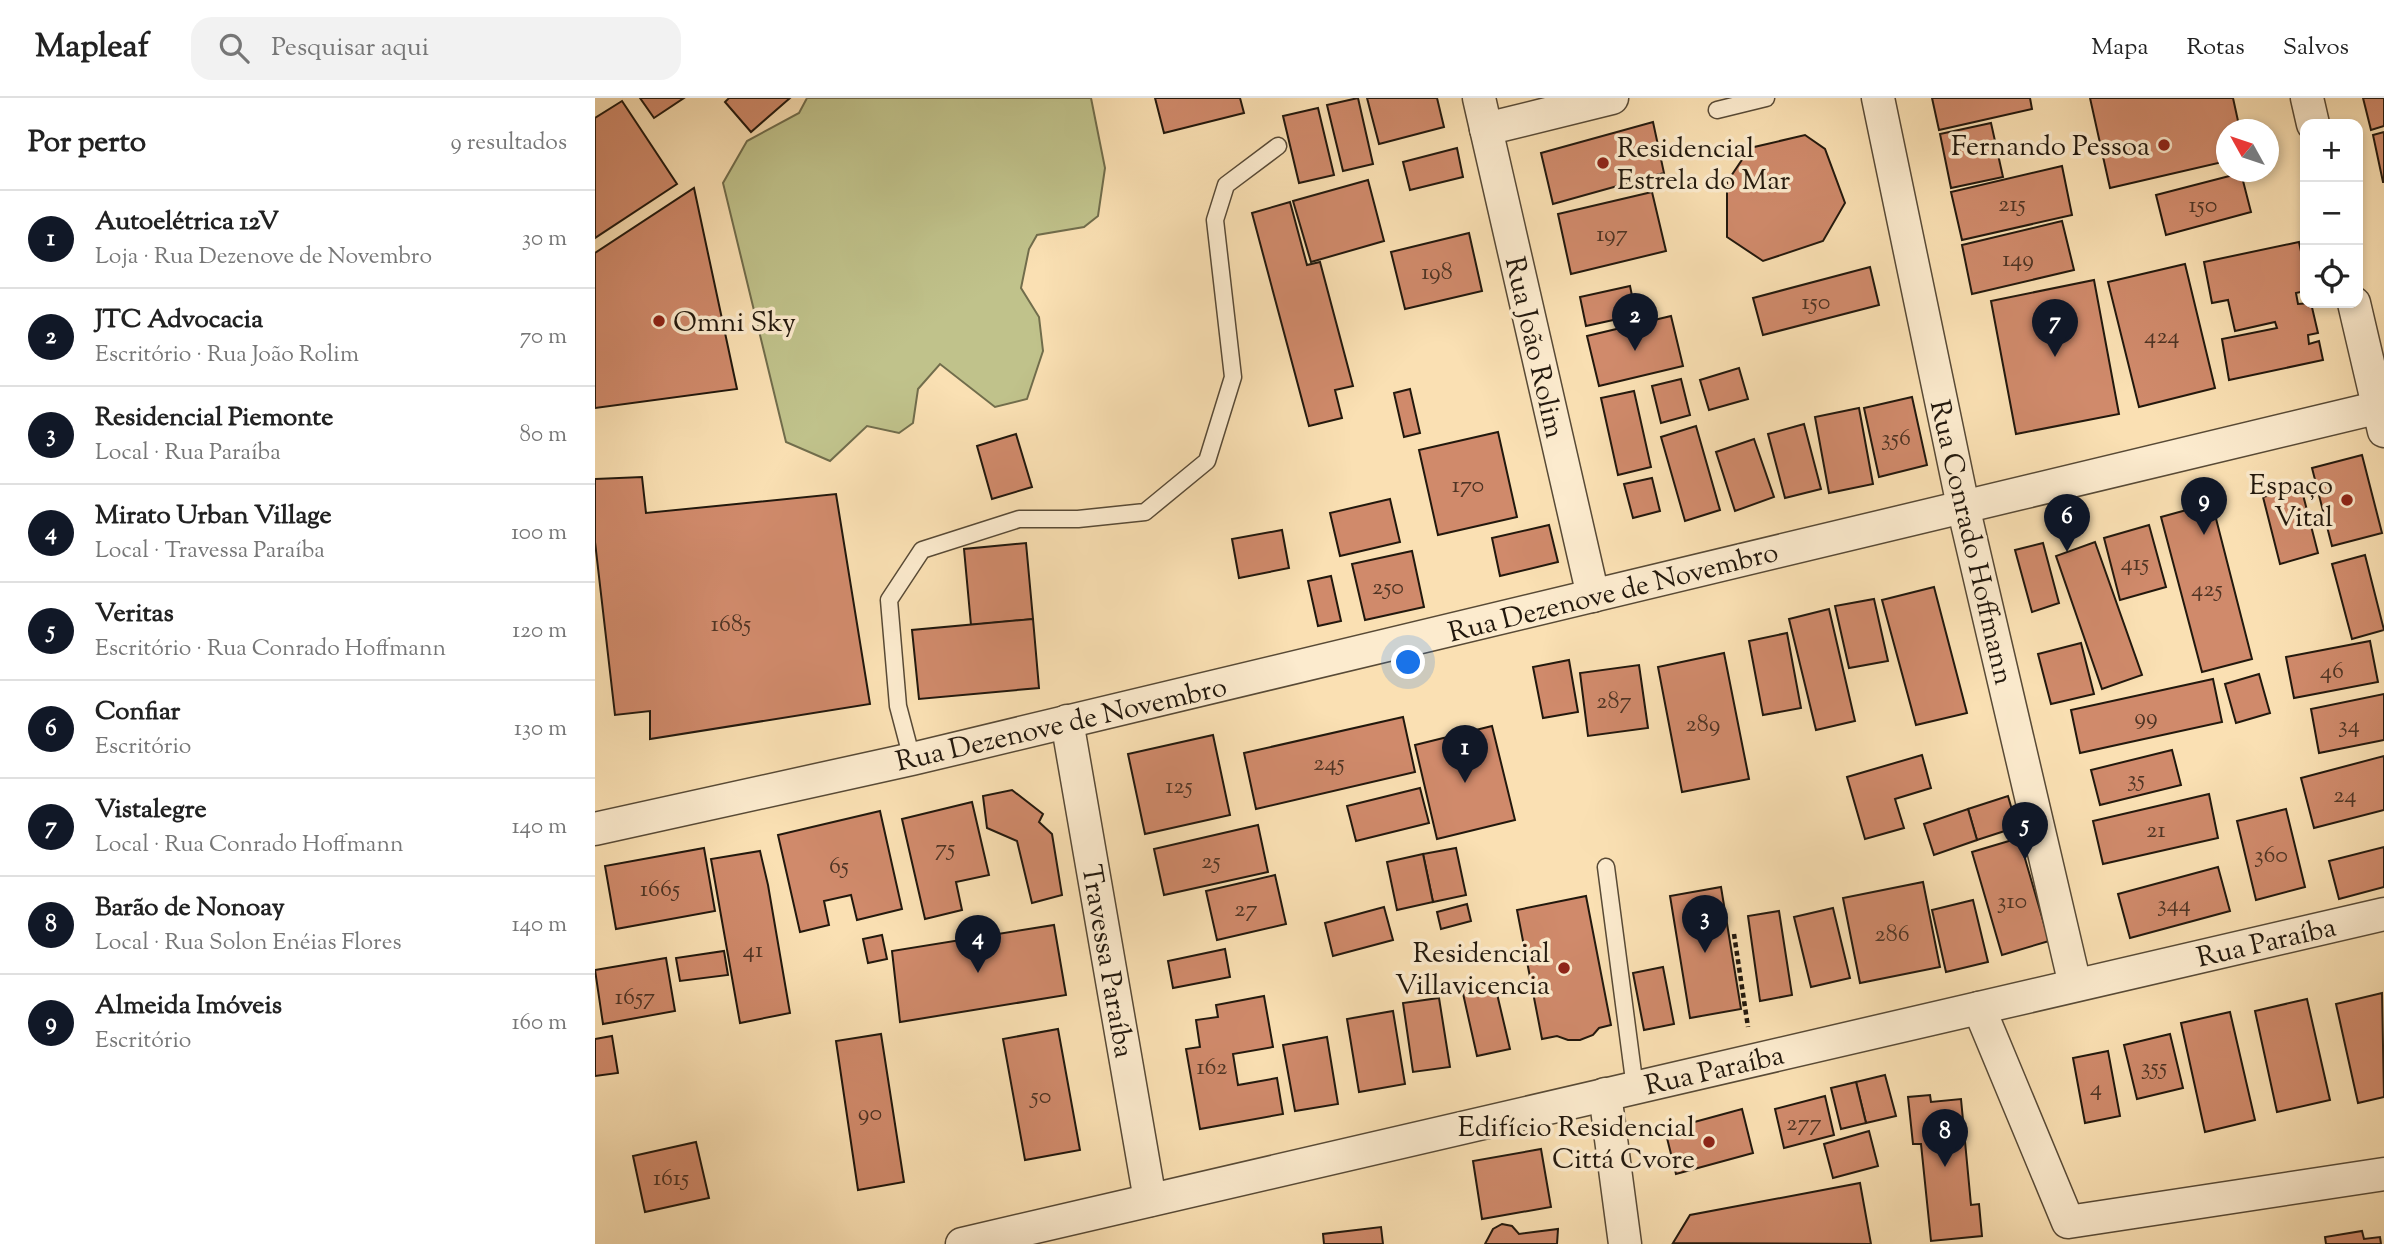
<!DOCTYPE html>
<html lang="pt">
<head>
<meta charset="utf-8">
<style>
  body { margin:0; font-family:"Sorts Mill Goudy",serif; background:#f2f2f2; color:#222 }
  .controls { position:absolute; right:21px; top:21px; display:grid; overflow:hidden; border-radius:14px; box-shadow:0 4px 10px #0003 }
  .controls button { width:63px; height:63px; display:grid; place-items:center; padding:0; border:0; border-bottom:2px solid #e0e0e0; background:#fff; color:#222; font:35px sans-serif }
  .compass { position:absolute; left:1621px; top:21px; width:63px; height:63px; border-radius:50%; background:#fff; box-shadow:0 4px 10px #0003; rotate:310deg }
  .you { position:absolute; left:814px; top:565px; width:24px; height:24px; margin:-18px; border:5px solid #fff; border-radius:50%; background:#1a73e8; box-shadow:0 0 0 10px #1a73e833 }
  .badge { display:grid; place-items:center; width:46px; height:46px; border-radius:50%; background:#111827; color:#fff; font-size:23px; font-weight:700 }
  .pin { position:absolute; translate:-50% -58px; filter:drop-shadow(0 2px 4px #0008) }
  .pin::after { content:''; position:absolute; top:37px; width:24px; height:21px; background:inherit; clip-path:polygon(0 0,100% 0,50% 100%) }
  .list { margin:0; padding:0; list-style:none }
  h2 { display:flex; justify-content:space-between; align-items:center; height:91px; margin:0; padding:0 28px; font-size:30px }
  h2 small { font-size:23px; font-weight:400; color:#767676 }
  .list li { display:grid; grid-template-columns:46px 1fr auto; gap:21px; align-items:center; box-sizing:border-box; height:98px; padding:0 28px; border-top:2px solid #e0e0e0 }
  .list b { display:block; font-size:26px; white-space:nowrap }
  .list p { margin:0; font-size:23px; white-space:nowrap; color:#767676 }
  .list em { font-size:23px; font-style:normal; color:#767676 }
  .icon { flex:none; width:38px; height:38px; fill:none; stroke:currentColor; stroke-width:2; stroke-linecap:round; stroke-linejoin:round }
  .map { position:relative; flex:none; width:1789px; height:1146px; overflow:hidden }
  header { display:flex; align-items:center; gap:42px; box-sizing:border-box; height:98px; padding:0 35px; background:#fff; border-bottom:2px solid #e0e0e0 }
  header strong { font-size:33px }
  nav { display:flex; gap:38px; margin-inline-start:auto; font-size:24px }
  .search { width:490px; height:63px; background:#f2f2f2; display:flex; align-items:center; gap:18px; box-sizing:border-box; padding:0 24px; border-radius:21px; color:#767676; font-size:26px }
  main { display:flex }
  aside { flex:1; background:#fff }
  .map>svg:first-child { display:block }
  .green { fill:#c0c28b; stroke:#716d4c; stroke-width:2 }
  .building { fill:#d08a6b; stroke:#22180d; stroke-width:2 }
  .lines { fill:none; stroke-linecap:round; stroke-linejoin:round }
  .service-casing { stroke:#584a36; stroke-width:19 }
  .minor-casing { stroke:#584a36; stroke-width:35 }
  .path { stroke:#22180d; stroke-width:4.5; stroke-dasharray:5 3.5; stroke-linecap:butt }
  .service { stroke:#fcebce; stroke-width:16 }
  .minor { stroke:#fcebce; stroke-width:32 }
  .poi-dot { fill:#8f2418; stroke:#fcebce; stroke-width:2.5 }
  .labels { text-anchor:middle; stroke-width:7; stroke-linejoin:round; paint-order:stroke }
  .number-label { font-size:24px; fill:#4e3424 }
  .poi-label { font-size:28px; fill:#22180d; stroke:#fcebce; text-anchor:end }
  .street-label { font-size:28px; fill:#22180d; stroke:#fcebce }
</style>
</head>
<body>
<header>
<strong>Mapleaf</strong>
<div class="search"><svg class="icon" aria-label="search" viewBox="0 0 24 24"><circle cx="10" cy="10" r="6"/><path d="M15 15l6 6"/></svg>Pesquisar aqui</div>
<nav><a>Mapa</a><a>Rotas</a><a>Salvos</a></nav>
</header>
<main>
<aside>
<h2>Por perto<small>9 resultados</small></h2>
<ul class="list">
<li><span class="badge">1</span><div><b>Autoelétrica 12V</b><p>Loja · Rua Dezenove de Novembro</p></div><em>30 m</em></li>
<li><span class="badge">2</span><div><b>JTC Advocacia</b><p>Escritório · Rua João Rolim</p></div><em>70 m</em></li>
<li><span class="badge">3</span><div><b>Residencial Piemonte</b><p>Local · Rua Paraíba</p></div><em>80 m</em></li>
<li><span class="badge">4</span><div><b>Mirato Urban Village</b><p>Local · Travessa Paraíba</p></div><em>100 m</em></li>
<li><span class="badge">5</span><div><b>Veritas</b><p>Escritório · Rua Conrado Hoffmann</p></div><em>120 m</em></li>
<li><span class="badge">6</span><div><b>Confiar</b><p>Escritório</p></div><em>130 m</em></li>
<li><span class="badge">7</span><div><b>Vistalegre</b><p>Local · Rua Conrado Hoffmann</p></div><em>140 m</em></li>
<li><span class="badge">8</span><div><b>Barão de Nonoay</b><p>Local · Rua Solon Enéias Flores</p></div><em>140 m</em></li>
<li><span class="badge">9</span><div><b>Almeida Imóveis</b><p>Escritório</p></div><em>160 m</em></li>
</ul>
</aside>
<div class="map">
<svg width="1789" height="1146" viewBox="0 0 1789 1146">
  <rect width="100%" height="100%" fill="#fae0b3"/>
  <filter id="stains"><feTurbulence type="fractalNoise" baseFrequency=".00286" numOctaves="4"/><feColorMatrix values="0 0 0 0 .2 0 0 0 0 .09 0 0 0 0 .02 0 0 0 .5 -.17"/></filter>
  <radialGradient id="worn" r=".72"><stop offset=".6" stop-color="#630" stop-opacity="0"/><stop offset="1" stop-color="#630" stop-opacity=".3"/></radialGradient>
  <polygon class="green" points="212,0 496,0 510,70 503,118 489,129 442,137 434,151 426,190 444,219 448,253 432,301 400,309 345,266 323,291 318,325 304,335 272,328 235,363 191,344 128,85 152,43 204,15"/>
  <g class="building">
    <polygon points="45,0 89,0 59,20"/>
    <polygon points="134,0 195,0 156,34 130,4"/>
    <polygon points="560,0 645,0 649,15 569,35"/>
    <polygon points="763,0 778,66 748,73 732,7"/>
    <polygon points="772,0 842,0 849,29 784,46"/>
    <polygon points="1337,0 1435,0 1437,11 1344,32"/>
    <polygon points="1495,0 1638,0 1645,32 1632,32 1632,63 1515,90"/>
    <polygon points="1768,0 1789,0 1789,28 1776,32"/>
    <polygon points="27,3 82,86 0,140 0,20"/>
    <polygon points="723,10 739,77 704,85 688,18"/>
    <polygon points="1058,24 1069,75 958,106 946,55"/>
    <polygon points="1396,25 1408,79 1356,90 1345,36"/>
    <polygon points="1789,34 1789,84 1788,84 1778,37"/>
    <polygon points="1210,37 1230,51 1250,105 1228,143 1168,163 1132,139 1132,84 1155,50"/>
    <polygon points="862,50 868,79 815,92 808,64"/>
    <polygon points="1467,68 1477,117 1367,142 1356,94"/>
    <polygon points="1646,75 1656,114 1571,137 1561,97"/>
    <polygon points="773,82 789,143 716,164 698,103"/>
    <polygon points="99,90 142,291 0,310 0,155"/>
    <polygon points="1057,94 1071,153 976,176 963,116"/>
    <polygon points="695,104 712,167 725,164 758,288 740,292 747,320 714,328 657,115"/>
    <polygon points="1467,123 1479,172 1377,196 1367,147"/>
    <polygon points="874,135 887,193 810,211 796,154"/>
    <polygon points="1704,144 1710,173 1710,193 1701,195 1703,206 1716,205 1723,235 1713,237 1714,246 1724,243 1728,262 1634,282 1627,241 1682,230 1680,224 1640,233 1633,202 1617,205 1609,164"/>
    <polygon points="1590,166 1620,290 1544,309 1513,184"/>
    <polygon points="1275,169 1284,207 1168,237 1158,200"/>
    <polygon points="1499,182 1524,316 1421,336 1396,203"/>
    <polygon points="1035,188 1041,217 991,228 985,199"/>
    <polygon points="1076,218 1088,268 1004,288 992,238"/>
    <polygon points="1144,270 1153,301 1114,312 1105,282"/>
    <polygon points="1086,281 1095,317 1066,325 1057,288"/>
    <polygon points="815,291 825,335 809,339 799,295"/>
    <polygon points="1039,293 1056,369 1023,377 1006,300"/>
    <polygon points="1317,299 1332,367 1284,379 1269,310"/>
    <polygon points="1264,310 1278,386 1234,395 1220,319"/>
    <polygon points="1209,326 1226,391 1190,400 1173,336"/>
    <polygon points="1101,328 1125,412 1090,423 1066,339"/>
    <polygon points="903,334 922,419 843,437 824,352"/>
    <polygon points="421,336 437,389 397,401 382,348"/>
    <polygon points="1159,341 1179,399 1140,413 1121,354"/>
    <polygon points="1767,357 1787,435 1737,448 1717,370"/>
    <polygon points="47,379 51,415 241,396 275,606 55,641 55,613 20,617 0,444 0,381"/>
    <polygon points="1057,380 1065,413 1038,420 1029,386"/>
    <polygon points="1706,389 1723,455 1685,466 1668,399"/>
    <polygon points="795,401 805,444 745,458 735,415"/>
    <polygon points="1617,405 1657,561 1607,574 1566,419"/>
    <polygon points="954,427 963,464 905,478 897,440"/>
    <polygon points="1554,427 1571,489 1525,502 1509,440"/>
    <polygon points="687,432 694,470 644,480 637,441"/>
    <polygon points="1500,444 1547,577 1507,591 1461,458"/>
    <polygon points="431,445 438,521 376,527 369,451"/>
    <polygon points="1448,445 1464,505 1437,514 1420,452"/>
    <polygon points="817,453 829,509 770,522 757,466"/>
    <polygon points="1770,457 1789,532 1757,541 1737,466"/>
    <polygon points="736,478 746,523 723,528 713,483"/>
    <polygon points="1339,489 1372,615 1321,627 1287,502"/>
    <polygon points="1279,501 1293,563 1254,570 1240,508"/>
    <polygon points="1234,511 1260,623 1221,632 1194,521"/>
    <polygon points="438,521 444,590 324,601 317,532"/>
    <polygon points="1192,535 1206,610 1168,617 1154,543"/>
    <polygon points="1775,543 1783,584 1699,600 1691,559"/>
    <polygon points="1486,545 1499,596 1456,606 1443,556"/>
    <polygon points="1129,555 1154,681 1087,694 1063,569"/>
    <polygon points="974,562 983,614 948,620 938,569"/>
    <polygon points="1044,567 1053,630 993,638 985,575"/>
    <polygon points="1664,576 1675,615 1641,625 1630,586"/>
    <polygon points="1618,581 1627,624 1485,655 1476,612"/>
    <polygon points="1789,596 1789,642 1724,655 1716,611"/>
    <polygon points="808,619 820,674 661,711 649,655"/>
    <polygon points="897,628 920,722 842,741 820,647"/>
    <polygon points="618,637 635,717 550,736 533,656"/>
    <polygon points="1577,652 1586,687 1505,707 1496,672"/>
    <polygon points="1327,657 1336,690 1300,701 1309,730 1270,741 1252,679"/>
    <polygon points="1789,658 1789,712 1719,730 1706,680"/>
    <polygon points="825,690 834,725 761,743 752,708"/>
    <polygon points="417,692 448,716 444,724 457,736 467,797 437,805 422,743 392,730 388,698"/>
    <polygon points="1614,696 1623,740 1508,766 1498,723"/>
    <polygon points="1413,698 1422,729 1382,742 1373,711"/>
    <polygon points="377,704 394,777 361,784 367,812 330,821 307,721"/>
    <polygon points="1373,711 1382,742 1339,757 1329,726"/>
    <polygon points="1691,711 1710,789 1661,802 1642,723"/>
    <polygon points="285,713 307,811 262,822 256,797 229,803 234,827 205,834 183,737"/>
    <polygon points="663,727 673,774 569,797 559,751"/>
    <polygon points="1424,740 1454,843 1407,857 1377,754"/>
    <polygon points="1789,749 1789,789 1744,801 1734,763"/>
    <polygon points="109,750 120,813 21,831 10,768"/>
    <polygon points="861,750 871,797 838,804 828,756"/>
    <polygon points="165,753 173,787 195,915 145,925 116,761"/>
    <polygon points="828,756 838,804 802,812 792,764"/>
    <polygon points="1623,769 1635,813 1535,840 1523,796"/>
    <polygon points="680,777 691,826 622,842 611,793"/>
    <polygon points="1328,784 1345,869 1265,885 1248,800"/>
    <polygon points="1126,789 1146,911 1095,920 1075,798"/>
    <polygon points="991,798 1016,927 1004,930 998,937 985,942 973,942 962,938 947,941 922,812"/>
    <polygon points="1378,802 1393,864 1351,874 1337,812"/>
    <polygon points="872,806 876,823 846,831 842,814"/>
    <polygon points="789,809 798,842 738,858 730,825"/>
    <polygon points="1238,810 1255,880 1216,889 1199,819"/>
    <polygon points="1184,813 1197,897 1165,903 1153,818"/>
    <polygon points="459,827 471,897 305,924 297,853"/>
    <polygon points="287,837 292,861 273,865 268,841"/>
    <polygon points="630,851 635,879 578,890 573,863"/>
    <polygon points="129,853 133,877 85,883 81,860"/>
    <polygon points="71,860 80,913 8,926 0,872"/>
    <polygon points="1068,869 1079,926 1049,932 1038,875"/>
    <polygon points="899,883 915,951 882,958 867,891"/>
    <polygon points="1787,895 1789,999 1763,1005 1741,906"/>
    <polygon points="669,898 678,949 638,956 643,987 682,980 688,1016 605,1031 591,951 605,949 601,922 623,919 621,907"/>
    <polygon points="844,900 855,969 818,974 808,905"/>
    <polygon points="1712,901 1735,1002 1682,1014 1660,913"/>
    <polygon points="798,913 810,986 764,994 752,921"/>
    <polygon points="1635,914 1660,1022 1610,1034 1586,925"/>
    <polygon points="463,931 485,1052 430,1062 408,941"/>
    <polygon points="286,936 309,1084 263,1092 241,943"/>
    <polygon points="1575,936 1588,990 1542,1001 1529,947"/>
    <polygon points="17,938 23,975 0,978 0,941"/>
    <polygon points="732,939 743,1006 700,1013 688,947"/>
    <polygon points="1513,953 1525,1018 1490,1025 1478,960"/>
    <polygon points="1290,977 1301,1018 1271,1025 1261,984"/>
    <polygon points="1261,984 1271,1025 1246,1031 1236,990"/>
    <polygon points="1335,997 1336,1004 1366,1001 1376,1107 1384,1106 1387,1138 1336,1143 1326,1046 1318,1046 1313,999"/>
    <polygon points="1230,998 1239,1037 1189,1050 1180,1011"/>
    <polygon points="1147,1011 1158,1055 1081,1076 1070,1032"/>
    <polygon points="1274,1033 1283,1068 1238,1080 1229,1046"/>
    <polygon points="101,1044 114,1100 50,1114 38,1058"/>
    <polygon points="946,1051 956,1109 887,1121 878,1063"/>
    <polygon points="1265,1085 1276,1146 1078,1145 1095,1117"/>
    <polygon points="907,1126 917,1128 924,1136 963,1131 962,1146 890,1146 898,1131"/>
    <polygon points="786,1129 788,1146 729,1146 728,1136"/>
    <polygon points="1767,1133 1769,1141 1785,1139 1786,1146 1731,1146 1730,1139"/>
  </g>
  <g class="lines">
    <g class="service-casing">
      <g id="service">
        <polyline points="1122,12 1171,0"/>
        <polyline points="317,661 303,608 294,502 327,452 424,421 483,421 550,414 612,363 638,279 620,122 631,87 683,48"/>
        <polyline points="1011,769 1040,990"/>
      </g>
    </g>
    <g class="minor-casing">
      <g id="minor">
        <polyline points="884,0 998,498"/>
        <polyline points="1283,0 1368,408 1480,887"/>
        <polyline points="1712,0 1718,26"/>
        <polyline points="891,31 1017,0"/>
        <polyline points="1759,205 1789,333"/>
        <polyline points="472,623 555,1102"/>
        <polyline points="0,731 317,661 1789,308"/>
        <polyline points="1384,910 1473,1124 1789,1076"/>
        <polyline points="1010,996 1030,1146"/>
        <polyline points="367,1146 1789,816"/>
      </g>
    </g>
    <polyline class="path" points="1139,836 1153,929"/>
    <use href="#service" class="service"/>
    <use href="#minor" class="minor"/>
  </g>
  <g class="poi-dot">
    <circle cx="1569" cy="47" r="7"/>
    <circle cx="1008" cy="65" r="7"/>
    <circle cx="64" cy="223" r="7"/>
    <circle cx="1752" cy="402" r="7"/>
    <circle cx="969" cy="870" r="7"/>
    <circle cx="1114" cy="1044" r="7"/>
  </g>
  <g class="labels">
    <g class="number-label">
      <text x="1417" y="113">215</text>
      <text x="1608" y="114">150</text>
      <text x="1017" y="143">197</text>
      <text x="1423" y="168">149</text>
      <text x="842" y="181">198</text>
      <text x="1221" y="211">150</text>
      <text x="1567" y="245">424</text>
      <text x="1301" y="347">356</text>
      <text x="873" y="394">170</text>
      <text x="1540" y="472">415</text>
      <text x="793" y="496">250</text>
      <text x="1612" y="498">425</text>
      <text x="136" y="533">1685</text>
      <text x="1737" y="580">46</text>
      <text x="1019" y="610">287</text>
      <text x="1551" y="626">99</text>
      <text x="1108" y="633">289</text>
      <text x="1754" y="634">34</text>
      <text x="734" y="672">245</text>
      <text x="1541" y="688">35</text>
      <text x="584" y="695">125</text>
      <text x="1750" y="704">24</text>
      <text x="1561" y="739">21</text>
      <text x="350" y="757">75</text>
      <text x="1676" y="764">360</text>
      <text x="616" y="770">25</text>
      <text x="244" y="775">65</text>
      <text x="65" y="798">1665</text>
      <text x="1417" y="810">310</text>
      <text x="1579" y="813">344</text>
      <text x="651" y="818">27</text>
      <text x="1297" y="843">286</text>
      <text x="158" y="859">41</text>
      <text x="40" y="906">1657</text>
      <text x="617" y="976">162</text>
      <text x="1559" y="976">355</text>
      <text x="1501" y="997">4</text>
      <text x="446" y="1005">50</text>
      <text x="275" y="1022">90</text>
      <text x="1209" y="1032">277</text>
      <text x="76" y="1087">1615</text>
    </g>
    <g class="poi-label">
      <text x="1555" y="57">Fernando Pessoa</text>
      <text x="1022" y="59" text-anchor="start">Residencial<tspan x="1022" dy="32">Estrela do Mar</tspan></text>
      <text x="78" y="233" text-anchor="start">Omni Sky</text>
      <text x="1738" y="396">Espaço<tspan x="1738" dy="32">Vital</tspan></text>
      <text x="955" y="864">Residencial<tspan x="955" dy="32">Villavicencia</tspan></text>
      <text x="1100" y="1038">Edifício Residencial<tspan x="1100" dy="32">Cittá Cvore</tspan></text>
    </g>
    <g class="street-label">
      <text transform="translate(941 249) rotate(77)" y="10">Rua João Rolim</text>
      <text transform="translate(1378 444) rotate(77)" y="10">Rua Conrado Hoffmann</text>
      <text transform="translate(1018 493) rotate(-14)" y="10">Rua Dezenove de Novembro</text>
      <text transform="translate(466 625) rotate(-13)" y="10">Rua Dezenove de Novembro</text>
      <text transform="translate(1671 843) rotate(-13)" y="10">Rua Paraíba</text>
      <text transform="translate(514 863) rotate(80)" y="10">Travessa Paraíba</text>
      <text transform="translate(1119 971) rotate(-13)" y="10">Rua Paraíba</text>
    </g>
  </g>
  <rect width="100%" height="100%" filter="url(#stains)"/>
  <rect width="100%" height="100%" fill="url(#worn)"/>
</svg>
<div class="controls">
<button>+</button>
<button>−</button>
<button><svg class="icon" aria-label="locate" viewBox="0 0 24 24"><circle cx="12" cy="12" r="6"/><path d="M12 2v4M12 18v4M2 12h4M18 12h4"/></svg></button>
</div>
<svg class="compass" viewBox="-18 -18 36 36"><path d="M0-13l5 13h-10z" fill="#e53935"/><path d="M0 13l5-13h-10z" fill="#767676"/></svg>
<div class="you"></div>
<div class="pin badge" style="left:870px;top:685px">1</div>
<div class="pin badge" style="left:1040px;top:253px">2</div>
<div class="pin badge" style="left:1110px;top:855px">3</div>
<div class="pin badge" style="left:383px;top:875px">4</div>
<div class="pin badge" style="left:1430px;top:762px">5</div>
<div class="pin badge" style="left:1472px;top:454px">6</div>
<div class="pin badge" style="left:1460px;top:259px">7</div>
<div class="pin badge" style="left:1350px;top:1069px">8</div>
<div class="pin badge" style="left:1609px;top:437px">9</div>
</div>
</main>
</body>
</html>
